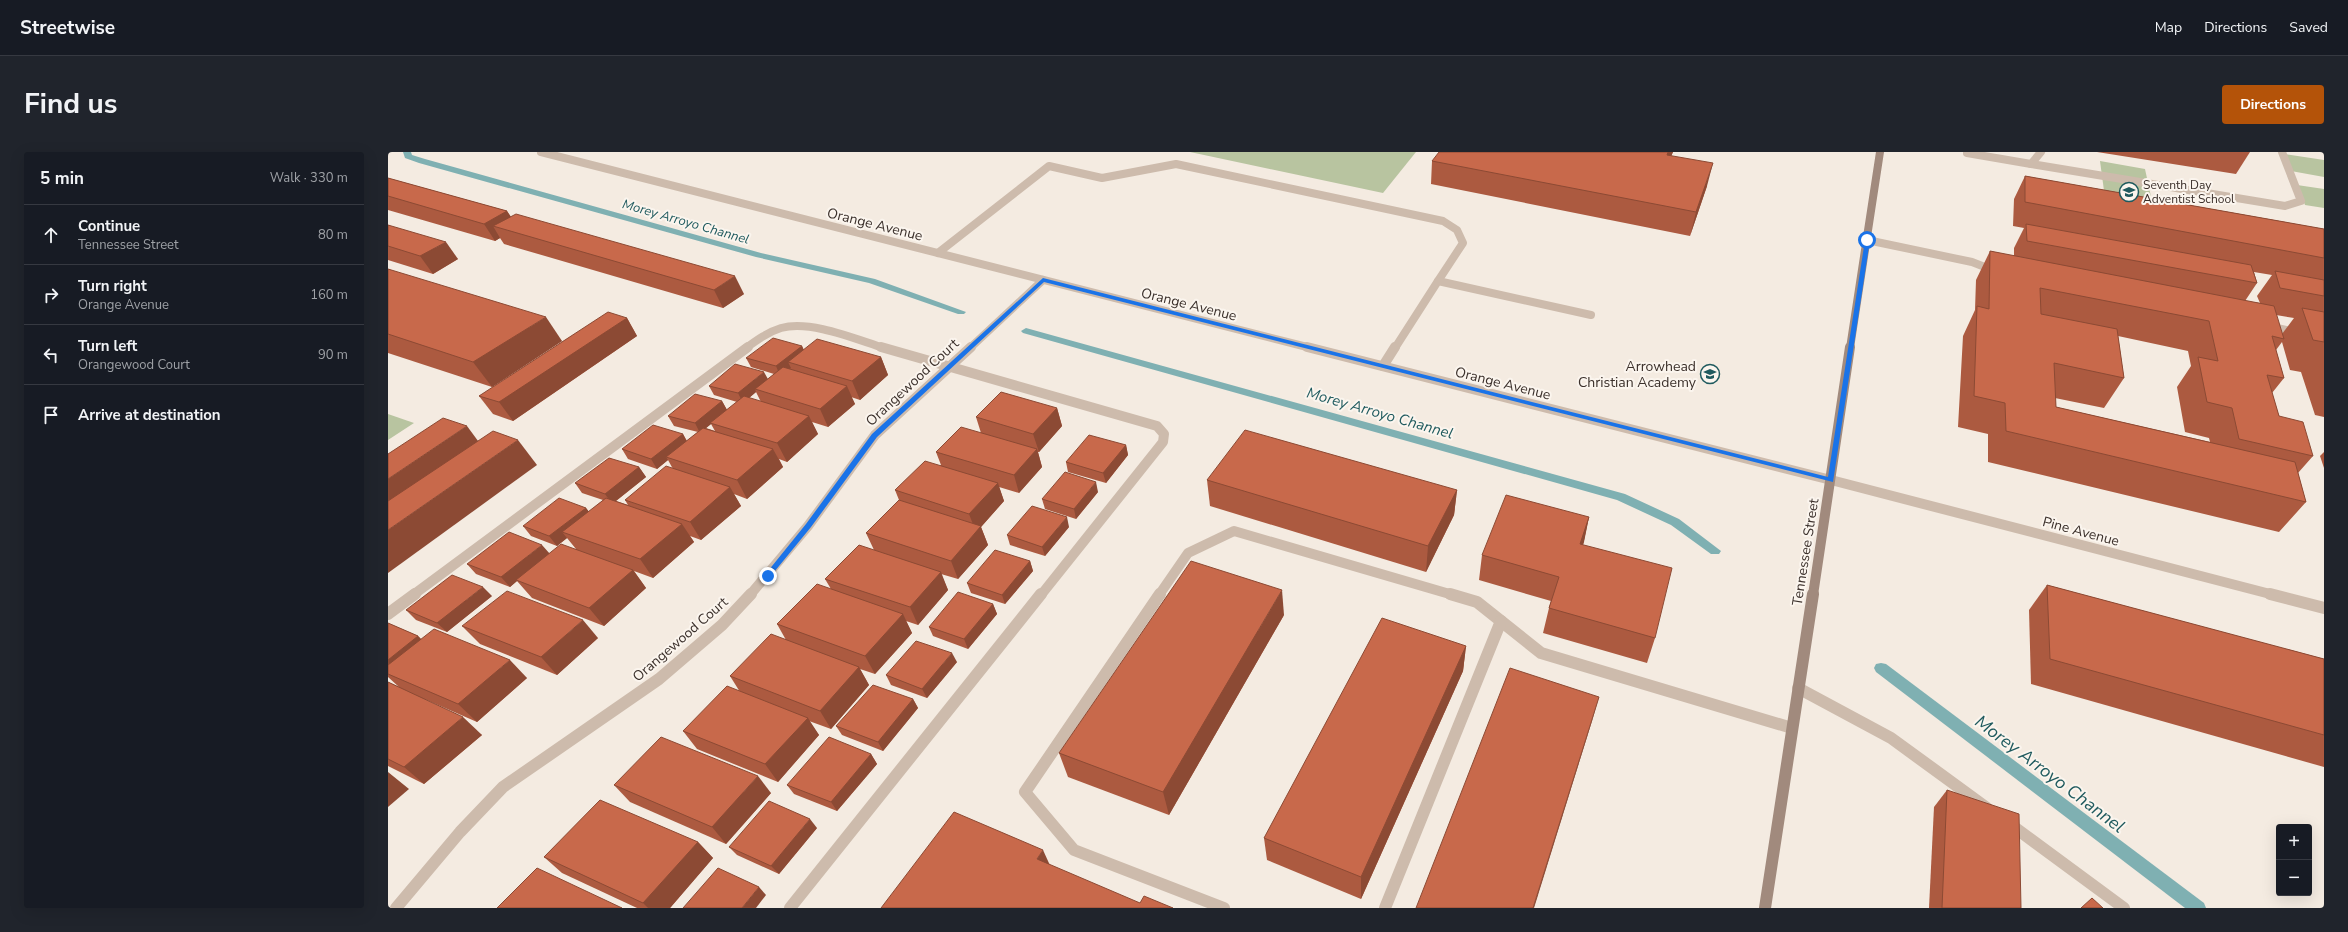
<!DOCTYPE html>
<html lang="en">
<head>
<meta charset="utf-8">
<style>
  body { margin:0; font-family:"Nunito Sans",sans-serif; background:#20242c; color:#f1f3f6 }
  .controls { position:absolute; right:12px; bottom:12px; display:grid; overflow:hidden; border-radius:4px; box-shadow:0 4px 16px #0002 }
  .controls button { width:36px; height:36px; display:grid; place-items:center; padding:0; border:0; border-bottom:1px solid #363941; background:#171b24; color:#f1f3f6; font:20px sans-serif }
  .stop { position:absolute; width:12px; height:12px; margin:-9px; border:3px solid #1a73e8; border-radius:50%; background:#fff }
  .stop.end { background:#1a73e8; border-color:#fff; box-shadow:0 1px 4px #0008 }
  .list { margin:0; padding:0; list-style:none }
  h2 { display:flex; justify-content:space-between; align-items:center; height:52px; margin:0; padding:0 16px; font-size:17px }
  h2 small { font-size:13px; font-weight:400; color:#9ea1a6 }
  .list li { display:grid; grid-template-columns:26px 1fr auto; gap:12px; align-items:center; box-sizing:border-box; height:60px; padding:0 16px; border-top:1px solid #363941 }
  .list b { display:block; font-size:15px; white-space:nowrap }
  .list p { margin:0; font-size:13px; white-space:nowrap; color:#9ea1a6 }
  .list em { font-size:13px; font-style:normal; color:#9ea1a6 }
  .icon { flex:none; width:22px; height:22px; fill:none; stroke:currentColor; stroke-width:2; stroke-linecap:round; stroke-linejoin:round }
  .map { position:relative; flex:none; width:1936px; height:756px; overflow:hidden; border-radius:4px }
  header { display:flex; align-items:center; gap:24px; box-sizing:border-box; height:56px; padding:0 20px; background:#171b24; border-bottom:1px solid #363941 }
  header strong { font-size:19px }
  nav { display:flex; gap:22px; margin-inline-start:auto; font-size:14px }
  .intro { display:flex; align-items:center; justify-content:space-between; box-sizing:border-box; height:96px; padding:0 24px }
  h1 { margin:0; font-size:28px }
  .button { padding:10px 18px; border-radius:4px; background:#b45309; color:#fff; font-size:14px; font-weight:700 }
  main { display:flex; gap:24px; padding:0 24px }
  aside { flex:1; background:#171b24; border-radius:4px; box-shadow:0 4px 16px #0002 }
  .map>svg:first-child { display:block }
  .green { fill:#b8c4a0 }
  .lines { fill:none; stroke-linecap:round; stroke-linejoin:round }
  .stream { fill:#7fb0b2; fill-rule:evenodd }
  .service-far2 { stroke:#cdbbac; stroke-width:8 }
  .service-far1 { stroke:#cdbbac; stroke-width:10 }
  .service { stroke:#cdbbac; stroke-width:12 }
  .minor-far2 { stroke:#cdbbac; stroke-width:8 }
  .minor-far1 { stroke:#cdbbac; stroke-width:10 }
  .minor { stroke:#cdbbac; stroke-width:12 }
  .tertiary-far1 { stroke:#cdbbac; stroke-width:8 }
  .tertiary { stroke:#cdbbac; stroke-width:10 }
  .secondary-far2 { stroke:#a18a7d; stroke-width:8 }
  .secondary-far1 { stroke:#a18a7d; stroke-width:10 }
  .secondary { stroke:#a18a7d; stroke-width:12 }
  .wall { fill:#ac5a40; fill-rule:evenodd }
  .shaded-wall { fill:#8c4a34 }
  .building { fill:#c8694b; stroke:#8c4a34 }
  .route { fill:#1a73e8 }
  .labels { text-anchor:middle; stroke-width:4; stroke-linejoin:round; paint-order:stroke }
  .far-poi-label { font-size:12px; fill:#3b302b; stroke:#fbf5ee; text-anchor:start }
  .far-water-label { font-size:13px; font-style:italic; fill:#1f5a5e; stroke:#fbf5ee }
  .street-label { font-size:14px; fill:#3b302b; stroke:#fbf5ee }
  .poi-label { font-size:14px; fill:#3b302b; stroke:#fbf5ee; text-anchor:end }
  .water-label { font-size:15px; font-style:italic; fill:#1f5a5e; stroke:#fbf5ee }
  .near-water-label { font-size:18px; font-style:italic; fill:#1f5a5e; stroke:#fbf5ee }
</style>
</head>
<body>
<header>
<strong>Streetwise</strong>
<nav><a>Map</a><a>Directions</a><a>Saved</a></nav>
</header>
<div class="intro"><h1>Find us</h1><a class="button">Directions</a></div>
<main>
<aside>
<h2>5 min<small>Walk · 330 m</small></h2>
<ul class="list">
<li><svg class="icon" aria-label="ahead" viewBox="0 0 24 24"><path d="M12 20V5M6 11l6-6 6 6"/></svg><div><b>Continue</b><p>Tennessee Street</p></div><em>80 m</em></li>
<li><svg class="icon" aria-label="right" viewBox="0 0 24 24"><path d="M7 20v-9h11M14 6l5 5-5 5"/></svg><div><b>Turn right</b><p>Orange Avenue</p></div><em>160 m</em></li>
<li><svg class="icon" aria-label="left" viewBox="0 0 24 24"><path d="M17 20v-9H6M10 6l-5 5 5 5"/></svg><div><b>Turn left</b><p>Orangewood Court</p></div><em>90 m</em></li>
<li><svg class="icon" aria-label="arrive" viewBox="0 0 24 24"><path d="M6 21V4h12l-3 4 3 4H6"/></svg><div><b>Arrive at destination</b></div></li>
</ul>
</aside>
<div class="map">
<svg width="1936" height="756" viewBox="0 0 1936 756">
  <rect width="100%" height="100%" fill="#f4ebe1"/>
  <g class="green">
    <polygon points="802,0 1028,0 995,41"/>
    <polygon points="1896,2 1936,8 1936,25 1903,19"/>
    <polygon points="1712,9 1757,17 1765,54 1717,46"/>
    <polygon points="1909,33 1936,37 1936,56 1917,53"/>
    <polygon points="0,262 26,271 0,288"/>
  </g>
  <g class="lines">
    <g class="stream">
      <polygon points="15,0 23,0 24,3 37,7 373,101 487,127 578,160 576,162 570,162 481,131 368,105 31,11 17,6"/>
      <polygon points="638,176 1237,342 1291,367 1333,399 1331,402 1323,402 1283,373 1229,348 635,181 633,179"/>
      <polygon points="1493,511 1498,512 1816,751 1818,756 1797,756 1488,520 1486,516 1488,512"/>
    </g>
    <g class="service-far2">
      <polyline points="1579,1 1643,12 1653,0"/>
      <polyline points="1643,12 1897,54 1913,49 1894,0"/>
      <polyline points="1479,88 1584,110 1607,119"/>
      <polyline points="550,101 661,14 714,26 788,12 1055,69 1069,78 1075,91 1050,129"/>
      <polyline points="1880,174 1936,186"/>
      <path d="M358,196C369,188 380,180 393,176C423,168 467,187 496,196"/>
      <polyline points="1007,196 1050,129 1203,163"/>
    </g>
    <g class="service-far1">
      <polyline points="493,195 769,274 776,282 775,290 653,443"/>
      <polyline points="995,214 1007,195"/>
      <polyline points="25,443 360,195"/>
      <polyline points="771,443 800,401 846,379 1065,443"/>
    </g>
    <g class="service">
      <polyline points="772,442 637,640 686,698 836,756"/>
      <polyline points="1062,442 1089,450 1153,501 1404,576"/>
      <polyline points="0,462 27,442"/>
      <polyline points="1410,536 1503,586 1599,656"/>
      <polyline points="1622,672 1736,756"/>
      <polyline points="402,756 653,442"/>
      <polyline points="997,756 1113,469"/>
    </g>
    <polyline class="minor-far2" points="582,196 655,128"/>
    <g class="minor-far1">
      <polyline points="1443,328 1886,443"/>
      <polyline points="362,443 420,374 487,283 583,195"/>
    </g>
    <g class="minor">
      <polyline points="1882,442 1936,456"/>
      <polyline points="8,756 72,680 115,635 271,527 334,473 363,442"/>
    </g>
    <polyline class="tertiary-far1" points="153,0 923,196"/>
    <polyline class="tertiary" points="919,195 1443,328"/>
    <polyline class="secondary-far2" points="1462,196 1492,0"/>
    <polyline class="secondary-far1" points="1425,443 1462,195"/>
    <polyline class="secondary" points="1377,756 1425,442"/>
  </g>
  <g class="wall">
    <polygon points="1285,0 1283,4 1319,34 1302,84 1043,32 1044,9"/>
    <polygon points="1709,0 1862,0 1848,22"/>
    <path d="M1637,24L1936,77V265L1927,263L1913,220L1902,218L1894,190L1888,198L1896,226L1884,241L1891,264L1925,304L1910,321L1918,350L1891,380L1600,310V282L1570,275L1575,184L1587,158L1588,128L1602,99L1626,104V96L1636,76L1625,74L1626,47ZM1866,120L1884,123L1869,144L1872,151L1857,149L1869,131ZM1888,163L1906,166L1894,182ZM1730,184L1800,199L1803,214L1789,235L1797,280L1821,286L1822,290L1668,255L1667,246L1716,256L1736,226Z"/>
    <polygon points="0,26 119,59 123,65 356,142 335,156 116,92 112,86 107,89 0,58"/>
    <polygon points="0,73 70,107 45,122 0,108"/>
    <polygon points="0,117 174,189 104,235 0,201"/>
    <polygon points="239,166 249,184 125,269 105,262 91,244"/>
    <path d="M414,194L416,198L493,205L500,223L472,248L463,245L467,252L440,275L424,270L430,282L399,310L391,307L395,315L359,347L346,342L353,354L313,388L302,384L306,390L265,426L246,419L258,436L216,474L144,446L129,429L122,435L88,422L79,412L161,402L188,397L179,386L169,394L143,384L135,374L198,356L201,360L215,348L194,341L187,331L251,315L258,325L228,349L240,353L237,348L285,317L280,308L269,317L240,307L234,297L295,282L299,289L310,280L286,274L280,264L334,249L339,258L349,250L326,243L321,234L380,227L386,222L363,215L358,206ZM368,240L373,250L361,246ZM323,272L327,279L318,276Z"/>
    <polygon points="669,256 674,274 651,300 650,300 654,315 631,341 611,335 616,349 593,375 600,393 570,427 553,422 560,438 530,473 518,469 524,481 487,522 472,517 481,533 443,577 421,569 431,583 390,630 309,597 295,579 352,540 342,524 398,488 389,472 443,437 437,427 486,398 478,381 511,348 507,338 553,313 548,300 593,281 588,265"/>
    <polygon points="738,293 740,303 718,331 680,320 678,310"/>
    <polygon points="1936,300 1936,316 1932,304"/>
    <polygon points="819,328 1069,338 1066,363 1038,420 822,354"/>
    <polygon points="710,340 688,367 657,357 654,347"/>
    <polygon points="1201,365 1195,393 1267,486 1259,511 1155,481 1161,456 1163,449 1091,428 1094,403"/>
    <polygon points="681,375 657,404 622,393 619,383"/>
    <polygon points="642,409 645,419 617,452 583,441 579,431"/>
    <polygon points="1659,433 1936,507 1936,615 1643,532 1641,458"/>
    <polygon points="104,444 59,480 28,468 18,458"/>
    <polygon points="605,452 609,462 580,497 545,484 541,475"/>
    <polygon points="896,463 781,663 680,625 671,601"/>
    <polygon points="0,471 30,484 33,487 139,526 89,570 34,546 94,583 36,632 0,614 0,530 11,535 0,525 0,526"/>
    <polygon points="74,474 210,486 169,523 92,492"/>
    <polygon points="1078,494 1075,519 973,747 879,708 876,686"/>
    <polygon points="569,510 539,546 503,533 498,523"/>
    <polygon points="525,547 530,556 495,599 454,583 448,574"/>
    <polygon points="483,602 489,612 449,659 406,642 399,633"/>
    <polygon points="226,633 383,641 338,692 242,650"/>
    <polygon points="1559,638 1633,756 1541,756 1546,655"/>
    <polygon points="429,676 391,722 349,703 341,695"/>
    <polygon points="310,690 325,706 282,756 249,756 174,721 156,705"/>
  </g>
  <g class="shaded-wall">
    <polygon points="1280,0 1285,0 1274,26 1279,3"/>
    <polygon points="1325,11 1319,34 1302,84 1308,60"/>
    <polygon points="119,59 130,76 105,74 112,86 107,89 96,72"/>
    <polygon points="58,90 70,107 45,122 32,104"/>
    <polygon points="347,124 356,142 335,156 326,138"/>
    <polygon points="158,165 174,189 104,235 85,210"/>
    <polygon points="239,166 249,184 125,269 111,250"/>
    <polygon points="414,194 418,204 400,210 403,216 392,224 388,214"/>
    <polygon points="493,205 500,223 472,248 464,229"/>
    <polygon points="376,220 381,229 367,237 368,240 355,251 350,241"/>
    <polygon points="459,234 467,252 440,275 432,257"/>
    <polygon points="334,249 339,258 322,271 323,272 312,281 307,271"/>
    <polygon points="669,256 674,274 651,300 645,282"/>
    <polygon points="421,264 430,282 399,310 389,291"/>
    <polygon points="79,274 93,293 0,357 0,327"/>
    <polygon points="295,282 300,292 278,305 280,308 269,317 263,307"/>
    <polygon points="130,288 149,313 0,421 0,378"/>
    <polygon points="738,293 740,303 718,331 715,321"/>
    <polygon points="385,297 395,315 359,347 349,328"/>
    <polygon points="649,297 654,315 631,341 626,323"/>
    <polygon points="251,315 258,325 224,352 217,342"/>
    <polygon points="708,330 710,340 688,367 686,357"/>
    <polygon points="610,331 616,349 593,375 600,393 570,427 563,409 588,380 581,362"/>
    <polygon points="342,335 353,354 313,388 302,370"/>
    <polygon points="1069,338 1066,363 1038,420 1040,394"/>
    <polygon points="198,356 205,365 174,380 179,386 169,394 161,384"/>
    <polygon points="679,365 681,375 657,404 654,395"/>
    <polygon points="1201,365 1196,390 1186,417 1192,392"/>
    <polygon points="294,372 306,390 265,426 252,407"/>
    <polygon points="154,393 162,402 128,428 129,429 122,435 113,425"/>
    <polygon points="642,409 645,419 617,452 614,443"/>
    <polygon points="245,418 258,436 216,474 201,456"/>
    <polygon points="553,420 560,438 530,473 522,455"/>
    <polygon points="95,435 104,444 59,480 49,471"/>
    <polygon points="894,438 896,463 781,663 775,640"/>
    <polygon points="605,452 609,462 580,497 576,487"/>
    <polygon points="515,462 524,481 487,522 477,504"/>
    <polygon points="195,468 210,486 169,523 153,505"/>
    <polygon points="30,484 40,494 0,522 0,508"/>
    <polygon points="1078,494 1075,519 973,747 973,725"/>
    <polygon points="564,501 569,510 539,546 534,537"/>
    <polygon points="122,508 139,526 89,570 70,552"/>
    <polygon points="471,515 481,533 443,577 432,559"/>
    <polygon points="1211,545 1204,569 1146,756 1145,756"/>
    <polygon points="525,547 530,556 495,599 490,590"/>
    <polygon points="75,565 94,583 36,632 16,615"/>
    <polygon points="420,566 431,583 390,630 377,612"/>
    <polygon points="483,602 489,612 449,659 443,650"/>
    <polygon points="0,620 21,637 0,655"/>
    <polygon points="370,624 383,641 338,692 324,675"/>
    <polygon points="422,667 429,676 391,722 383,714"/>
    <polygon points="310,690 325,706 282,756 260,756 255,751"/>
    <polygon points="655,698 665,720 649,707"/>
    <polygon points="371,735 378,743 368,756 354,756"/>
  </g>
  <g class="building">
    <polygon points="1051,0 1280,0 1279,3 1325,11 1308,60 1044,9"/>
    <polygon points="1637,24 1936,77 1936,106 1637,50"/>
    <polygon points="0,26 119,59 96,72 0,44"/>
    <polygon points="128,62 347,124 326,138 105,74"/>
    <polygon points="1638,72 1863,113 1869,131 1639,89"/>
    <polygon points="0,73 58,90 32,104 0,94"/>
    <polygon points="1602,99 1886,154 1896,187 1884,184 1896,226 1879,223 1891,264 1915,270 1925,304 1851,287 1844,256 1819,250 1810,205 1830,209 1821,169 1652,136 1653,162 1729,177 1736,226 1666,211 1668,255 1907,310 1918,350 1618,279 1617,251 1586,244 1589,154 1601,157"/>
    <polygon points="0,117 158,165 85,210 0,182"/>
    <polygon points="1887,119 1936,128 1936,144 1892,136"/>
    <polygon points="1914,156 1936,160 1936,190 1925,188"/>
    <polygon points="220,160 239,166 111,250 91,244"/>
    <polygon points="385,186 414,194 388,214 358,206"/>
    <polygon points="429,187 493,205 464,229 400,210"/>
    <polygon points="347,212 376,220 350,241 321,234"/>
    <polygon points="395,215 459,234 432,257 367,237"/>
    <polygon points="613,240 669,256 645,282 588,265"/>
    <polygon points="307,242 334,249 307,271 280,264"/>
    <polygon points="356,244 421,264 389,291 322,271"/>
    <polygon points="55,266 79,274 0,327 0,302"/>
    <polygon points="265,273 295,282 263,307 234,297"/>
    <polygon points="573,275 649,297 626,323 548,300"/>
    <polygon points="315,276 385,297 349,328 278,305"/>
    <polygon points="857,278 1069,338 1040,394 819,328"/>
    <polygon points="105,279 130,288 0,378 0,349"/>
    <polygon points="701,283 738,293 715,321 678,310"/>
    <polygon points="221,306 251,315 217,342 187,331"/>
    <polygon points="537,309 610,331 581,362 507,338"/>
    <polygon points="278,314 342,335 302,370 237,348"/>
    <polygon points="677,320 708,330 686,357 654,347"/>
    <polygon points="1118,343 1201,365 1192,392 1284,416 1267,486 1161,456 1171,425 1094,403"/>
    <polygon points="171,346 198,356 161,384 135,374"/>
    <polygon points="218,346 294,372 252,407 174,380"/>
    <polygon points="511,348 593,374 563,409 478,381"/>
    <polygon points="644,354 679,365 654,395 619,383"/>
    <polygon points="121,380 154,393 113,425 79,412"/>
    <polygon points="173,392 245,418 201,456 128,428"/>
    <polygon points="471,393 553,420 522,455 437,427"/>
    <polygon points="607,398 642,409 614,443 579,431"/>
    <polygon points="803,409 894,438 775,640 671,601"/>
    <polygon points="64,423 95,435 49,471 18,458"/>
    <polygon points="429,432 515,462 477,504 389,472"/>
    <polygon points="1659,433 1936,507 1936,583 1662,507"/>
    <polygon points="119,439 195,468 153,505 74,474"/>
    <polygon points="570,440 605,452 576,487 541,475"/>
    <polygon points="994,466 1078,494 973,725 876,686"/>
    <polygon points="0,471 30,484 0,508"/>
    <polygon points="46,477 122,508 70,552 0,522 0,513"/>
    <polygon points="383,482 471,515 432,559 342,524"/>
    <polygon points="528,489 564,501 534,537 498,523"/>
    <polygon points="1122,516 1211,545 1145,756 1028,756"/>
    <polygon points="0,530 75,565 16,615 0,607"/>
    <polygon points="485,533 525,547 490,590 448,574"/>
    <polygon points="339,534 420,566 377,612 295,579"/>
    <polygon points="273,585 370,624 324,675 226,633"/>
    <polygon points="441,585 483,602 443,650 399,633"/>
    <polygon points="1559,638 1631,662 1633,756 1554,756"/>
    <polygon points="212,648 310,690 255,751 156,705"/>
    <polygon points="381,649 422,667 383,714 341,695"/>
    <polygon points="566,660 655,698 649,707 752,751 756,744 785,756 493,756"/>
    <polygon points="149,716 234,756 109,756"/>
    <polygon points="330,716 371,735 354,756 295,756"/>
    <polygon points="1704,746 1715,756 1693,756"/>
  </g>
  <polygon class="route" points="1479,87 1482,88 1445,330 656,130 489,285 423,375 382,425 376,424 418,372 484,282 655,126 1440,325 1477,88"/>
  <defs>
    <g id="school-ring" transform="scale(1)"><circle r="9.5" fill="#fbf5ee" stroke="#1f5a5e" stroke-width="1.5"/><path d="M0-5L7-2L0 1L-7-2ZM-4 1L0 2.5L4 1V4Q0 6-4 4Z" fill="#1f5a5e"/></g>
  </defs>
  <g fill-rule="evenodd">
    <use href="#school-ring" x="1741" y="40"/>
    <use href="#school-ring" x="1322" y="222"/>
  </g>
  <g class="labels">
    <g class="far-poi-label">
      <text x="1755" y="37">Seventh Day<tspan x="1755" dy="14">Adventist School</tspan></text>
    </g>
    <g class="far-water-label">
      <text transform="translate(298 69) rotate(16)" y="5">Morey Arroyo Channel</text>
    </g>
    <g class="street-label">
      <text transform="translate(487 72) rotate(14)" y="5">Orange Avenue</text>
      <text transform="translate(801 152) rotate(14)" y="5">Orange Avenue</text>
      <text transform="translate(524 230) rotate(-43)" y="5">Orangewood Court</text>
      <text transform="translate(1115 231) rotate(14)" y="5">Orange Avenue</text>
      <text transform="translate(1693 379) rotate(15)" y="5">Pine Avenue</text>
      <text transform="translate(1417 400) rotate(-81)" y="5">Tennessee Street</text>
      <text transform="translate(292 487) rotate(-41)" y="5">Orangewood Court</text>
    </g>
    <g class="poi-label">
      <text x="1308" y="219">Arrowhead<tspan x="1308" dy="16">Christian Academy</tspan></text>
    </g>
    <g class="water-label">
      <text transform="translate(992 261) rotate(16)" y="5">Morey Arroyo Channel</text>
    </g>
    <g class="near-water-label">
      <text transform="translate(1662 622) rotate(37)" y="6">Morey Arroyo Channel</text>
    </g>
  </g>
</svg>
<div class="controls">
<button>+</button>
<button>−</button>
</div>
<div class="stop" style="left:1479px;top:88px"></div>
<div class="stop end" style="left:380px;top:424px"></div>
</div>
</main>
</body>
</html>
